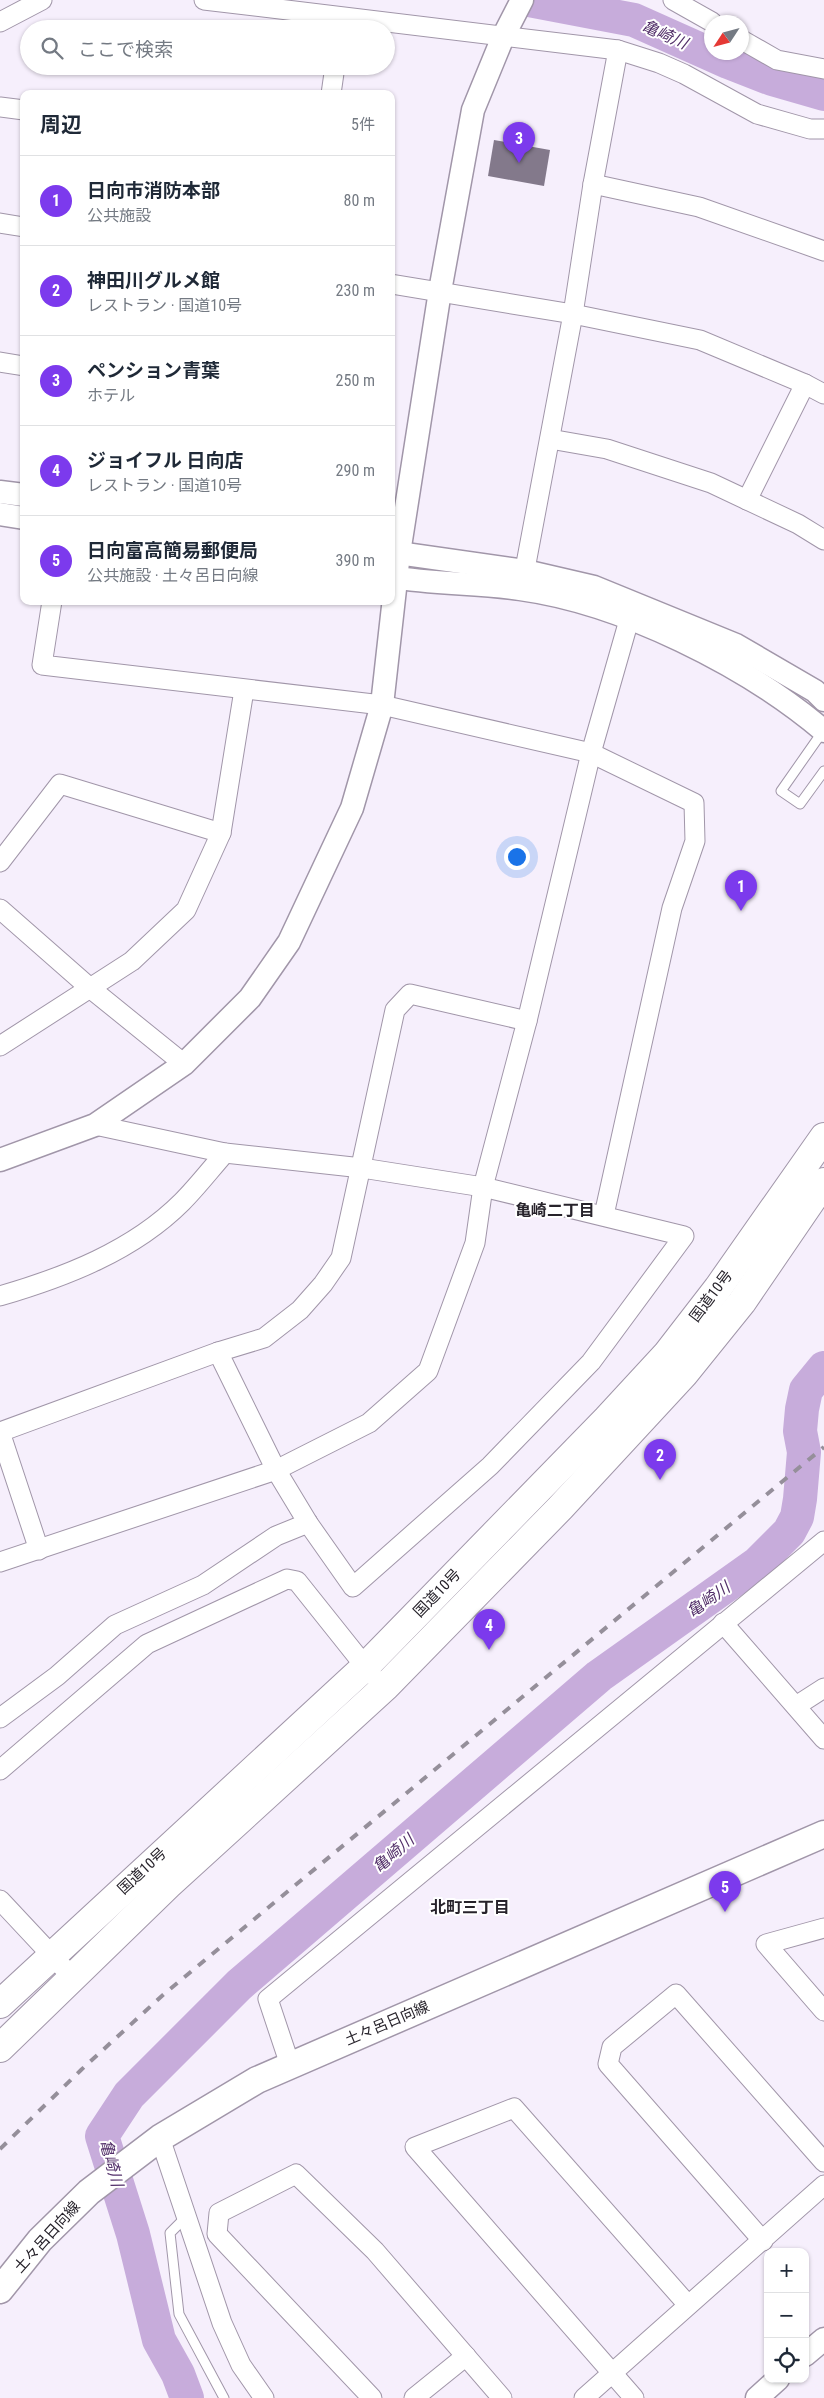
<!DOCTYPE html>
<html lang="ja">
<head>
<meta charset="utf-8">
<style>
  body { margin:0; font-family:"Roboto Condensed","Noto Sans JP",sans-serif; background:#f6f6f7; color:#1f2937 }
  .controls { position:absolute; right:15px; bottom:15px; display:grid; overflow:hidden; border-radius:10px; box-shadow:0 1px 4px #0004 }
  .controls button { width:45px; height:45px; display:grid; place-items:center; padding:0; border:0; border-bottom:1px solid #e0e1e3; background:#fff; color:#1f2937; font:25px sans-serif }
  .compass { position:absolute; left:704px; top:15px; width:45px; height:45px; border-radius:50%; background:#fff; box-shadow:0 1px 4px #0004; rotate:234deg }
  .you { position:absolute; left:516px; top:856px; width:18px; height:18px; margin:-12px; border:4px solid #fff; border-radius:50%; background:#1a73e8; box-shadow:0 0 0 8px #1a73e833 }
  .badge { display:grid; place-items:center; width:32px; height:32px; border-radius:50%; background:#7c3aed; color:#fff; font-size:16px; font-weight:700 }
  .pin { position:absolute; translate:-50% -41px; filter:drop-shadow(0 1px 2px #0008) }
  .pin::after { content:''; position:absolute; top:26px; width:18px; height:15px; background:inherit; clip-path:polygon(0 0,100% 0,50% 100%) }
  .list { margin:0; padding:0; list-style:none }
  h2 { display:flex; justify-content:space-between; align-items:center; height:65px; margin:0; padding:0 20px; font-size:21px }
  h2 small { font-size:16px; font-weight:400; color:#747a83 }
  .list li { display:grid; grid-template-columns:32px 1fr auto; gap:15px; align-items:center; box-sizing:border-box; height:90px; padding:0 20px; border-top:1px solid #e0e1e3 }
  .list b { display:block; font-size:19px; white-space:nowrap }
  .list p { margin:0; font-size:16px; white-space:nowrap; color:#747a83 }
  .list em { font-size:16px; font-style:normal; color:#747a83 }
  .icon { flex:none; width:28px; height:28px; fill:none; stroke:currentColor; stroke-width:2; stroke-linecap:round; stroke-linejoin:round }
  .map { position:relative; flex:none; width:824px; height:2398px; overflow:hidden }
  .search { position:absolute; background:#fff; box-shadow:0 1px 4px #0004; left:20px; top:20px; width:375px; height:55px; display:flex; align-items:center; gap:12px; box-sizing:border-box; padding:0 18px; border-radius:28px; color:#747a83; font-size:19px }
  .panel { position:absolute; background:#fff; box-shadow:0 1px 4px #0004; left:20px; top:90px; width:375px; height:515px; border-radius:10px }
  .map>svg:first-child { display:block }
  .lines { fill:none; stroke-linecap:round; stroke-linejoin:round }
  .river { stroke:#c7acdb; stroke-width:34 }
  .building { fill:#83798b }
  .service-casing { stroke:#a196a9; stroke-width:11 }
  .minor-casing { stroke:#a196a9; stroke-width:21 }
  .tertiary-casing { stroke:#a196a9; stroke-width:25 }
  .secondary-casing { stroke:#a196a9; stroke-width:29 }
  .trunk-casing { stroke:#a196a9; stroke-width:30 }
  .service { stroke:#fff; stroke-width:9 }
  .minor { stroke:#fff; stroke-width:19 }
  .tertiary { stroke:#fff; stroke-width:22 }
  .secondary { stroke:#fff; stroke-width:26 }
  .trunk { stroke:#fff; stroke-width:28 }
  .rail { stroke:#958f9a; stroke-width:4; stroke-dasharray:9 9; stroke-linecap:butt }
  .labels { text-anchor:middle; stroke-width:4; stroke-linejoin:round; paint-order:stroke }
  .street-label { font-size:15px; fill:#27232b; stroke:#fff }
  .water-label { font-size:16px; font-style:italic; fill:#522f69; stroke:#fff }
  .neighbourhood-label { font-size:16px; font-weight:bold; fill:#27232b; stroke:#fff }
</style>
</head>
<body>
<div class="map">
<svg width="824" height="2398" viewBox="0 0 824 2398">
  <rect width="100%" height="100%" fill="#f6effc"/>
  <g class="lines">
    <g class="river">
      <polyline points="529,0 634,20 728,62 772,79 824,94"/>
      <polyline points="187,2398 178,2374 159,2340 133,2234 102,2136 129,2095 239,1985 599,1676 758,1563 789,1532 797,1517 800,1499 804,1452 800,1431 802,1409 806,1390 824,1368"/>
    </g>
  </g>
  <polygon class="building" points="494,140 550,150 544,186 488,176"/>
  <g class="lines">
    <g class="service-casing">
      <g id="service">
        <polyline points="823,731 781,791 800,804 824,771"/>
        <polyline points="186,2217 170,2233 179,2314 224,2398"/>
      </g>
    </g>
    <g class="minor-casing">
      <g id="minor">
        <polyline points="204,0 618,50 659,63 684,74 757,114 810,129 824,129"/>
        <polyline points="673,0 712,22"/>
        <polyline points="0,22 42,0"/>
        <polyline points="742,40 777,60 824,69"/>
        <polyline points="331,94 335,66"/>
        <polyline points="0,107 24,110"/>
        <polyline points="593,184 699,207 824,251"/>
        <polyline points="0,223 24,227"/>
        <polyline points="391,284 573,314 700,340 805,384 824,394"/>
        <polyline points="0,362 24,366"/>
        <polyline points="550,439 607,449 711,483 798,524 824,540"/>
        <polyline points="747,500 805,384"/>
        <polyline points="522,585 573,314 593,184 618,50"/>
        <polyline points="52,601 42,665 382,705 591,753 694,803 695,841 672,908 604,1215"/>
        <polyline points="0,862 60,784 221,833"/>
        <polyline points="0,909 90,988 184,1064"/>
        <polyline points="0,1046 132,961 186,910 221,833 244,690"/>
        <polyline points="95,1125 225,1153 362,1168 483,1187 684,1236 591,1362 490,1466 353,1587 308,1523 276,1470 218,1352"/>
        <path d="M0,1296C65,1277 133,1251 182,1202C197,1187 210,1170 225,1153"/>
        <polyline points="0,1432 218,1352 264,1338 300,1310 323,1284 341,1258 395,1010 410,994 527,1021"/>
        <polyline points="0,1432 39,1550"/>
        <polyline points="0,1562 276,1470 369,1423 428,1371 475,1243 483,1187 527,1021 591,753 633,606"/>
        <polyline points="723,1623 824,1739"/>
        <polyline points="796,1706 824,1688"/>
        <polyline points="0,1718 57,1676 115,1625 203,1585 276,1536 308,1523"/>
        <polyline points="0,1770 147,1644 287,1579 297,1581 372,1675"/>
        <polyline points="0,1900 73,1978"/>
        <polyline points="824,1928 766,1944 824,2011"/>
        <polyline points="290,2065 268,1999 824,1541"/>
        <polyline points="160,2138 222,2323 241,2365 264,2398"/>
        <polyline points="763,2241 608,2064 612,2047 676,1994 824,2162"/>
        <polyline points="372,2398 217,2234 219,2213 296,2174 375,2251 502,2398"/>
        <polyline points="414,2398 466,2356"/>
        <polyline points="584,2398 824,2185"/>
        <polyline points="634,2398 415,2147 514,2108 688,2305"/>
      </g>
    </g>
    <g class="tertiary-casing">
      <g id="tertiary">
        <polyline points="0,492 24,495"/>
        <polyline points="0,514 24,518"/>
        <polyline points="391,552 525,571 594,587 736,645 815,691 824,700"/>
        <path d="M391,577C434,584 478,583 520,589C622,603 746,665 824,731"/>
        <polyline points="0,1160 95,1125 184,1064 250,998 289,942 352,808 382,705 399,553 440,291 473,110 503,37 522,0"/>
        <polyline points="805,2355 824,2339"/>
        <polyline points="757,2398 778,2379"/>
      </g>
    </g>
    <g class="secondary-casing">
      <polyline id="secondary" points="0,2290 40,2240 89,2192 160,2138 257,2080 824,1834"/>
    </g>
    <g class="trunk-casing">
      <g id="trunk">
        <polyline points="0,2004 365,1667 607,1419 667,1354 718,1288 824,1137"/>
        <polyline points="0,2048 168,1885 385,1687 560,1508 684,1374 742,1302 824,1182"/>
      </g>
    </g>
    <use href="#service" class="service"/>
    <use href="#minor" class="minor"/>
    <use href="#tertiary" class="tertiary"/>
    <use href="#secondary" class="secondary"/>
    <use href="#trunk" class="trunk"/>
    <polyline class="rail" points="0,2149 81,2070 164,1994 824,1447"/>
  </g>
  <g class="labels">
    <g class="street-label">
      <text transform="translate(711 1296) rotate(-53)" y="5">国道10号</text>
      <text transform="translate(437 1593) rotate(-46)" y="5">国道10号</text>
      <text transform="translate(142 1871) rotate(-43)" y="5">国道10号</text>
      <text transform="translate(387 2023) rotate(-23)" y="5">土々呂日向線</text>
      <text transform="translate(47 2237) rotate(-48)" y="5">土々呂日向線</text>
    </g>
    <g class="water-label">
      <text transform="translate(665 34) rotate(24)" y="6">亀崎川</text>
      <text transform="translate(708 1599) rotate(-35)" y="6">亀崎川</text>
      <text transform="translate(393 1853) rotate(-41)" y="6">亀崎川</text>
      <text transform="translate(112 2163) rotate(75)" y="6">亀崎川</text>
    </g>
    <g class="neighbourhood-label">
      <text x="555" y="1216">亀崎二丁目</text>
      <text x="470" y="1913">北町三丁目</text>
    </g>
  </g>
</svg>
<div class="controls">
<button>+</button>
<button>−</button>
<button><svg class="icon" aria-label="locate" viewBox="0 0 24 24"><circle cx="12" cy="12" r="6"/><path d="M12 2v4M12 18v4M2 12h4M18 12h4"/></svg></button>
</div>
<svg class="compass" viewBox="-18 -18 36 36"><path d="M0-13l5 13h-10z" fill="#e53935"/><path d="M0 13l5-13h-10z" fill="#747a83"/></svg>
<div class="you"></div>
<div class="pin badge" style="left:741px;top:911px">1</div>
<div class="pin badge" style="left:660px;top:1480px">2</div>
<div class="pin badge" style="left:519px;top:163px">3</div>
<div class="pin badge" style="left:489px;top:1650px">4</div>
<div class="pin badge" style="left:725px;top:1912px">5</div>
<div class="search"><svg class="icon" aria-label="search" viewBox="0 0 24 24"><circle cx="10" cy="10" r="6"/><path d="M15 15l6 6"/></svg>ここで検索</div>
<section class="panel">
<h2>周辺<small>5件</small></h2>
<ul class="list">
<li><span class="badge">1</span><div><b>日向市消防本部</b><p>公共施設</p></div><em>80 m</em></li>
<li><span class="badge">2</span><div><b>神田川グルメ館</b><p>レストラン · 国道10号</p></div><em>230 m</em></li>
<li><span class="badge">3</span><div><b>ペンション青葉</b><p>ホテル</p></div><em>250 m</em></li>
<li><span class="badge">4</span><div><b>ジョイフル 日向店</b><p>レストラン · 国道10号</p></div><em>290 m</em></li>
<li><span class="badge">5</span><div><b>日向富高簡易郵便局</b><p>公共施設 · 土々呂日向線</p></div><em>390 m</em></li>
</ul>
</section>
</div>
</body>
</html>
